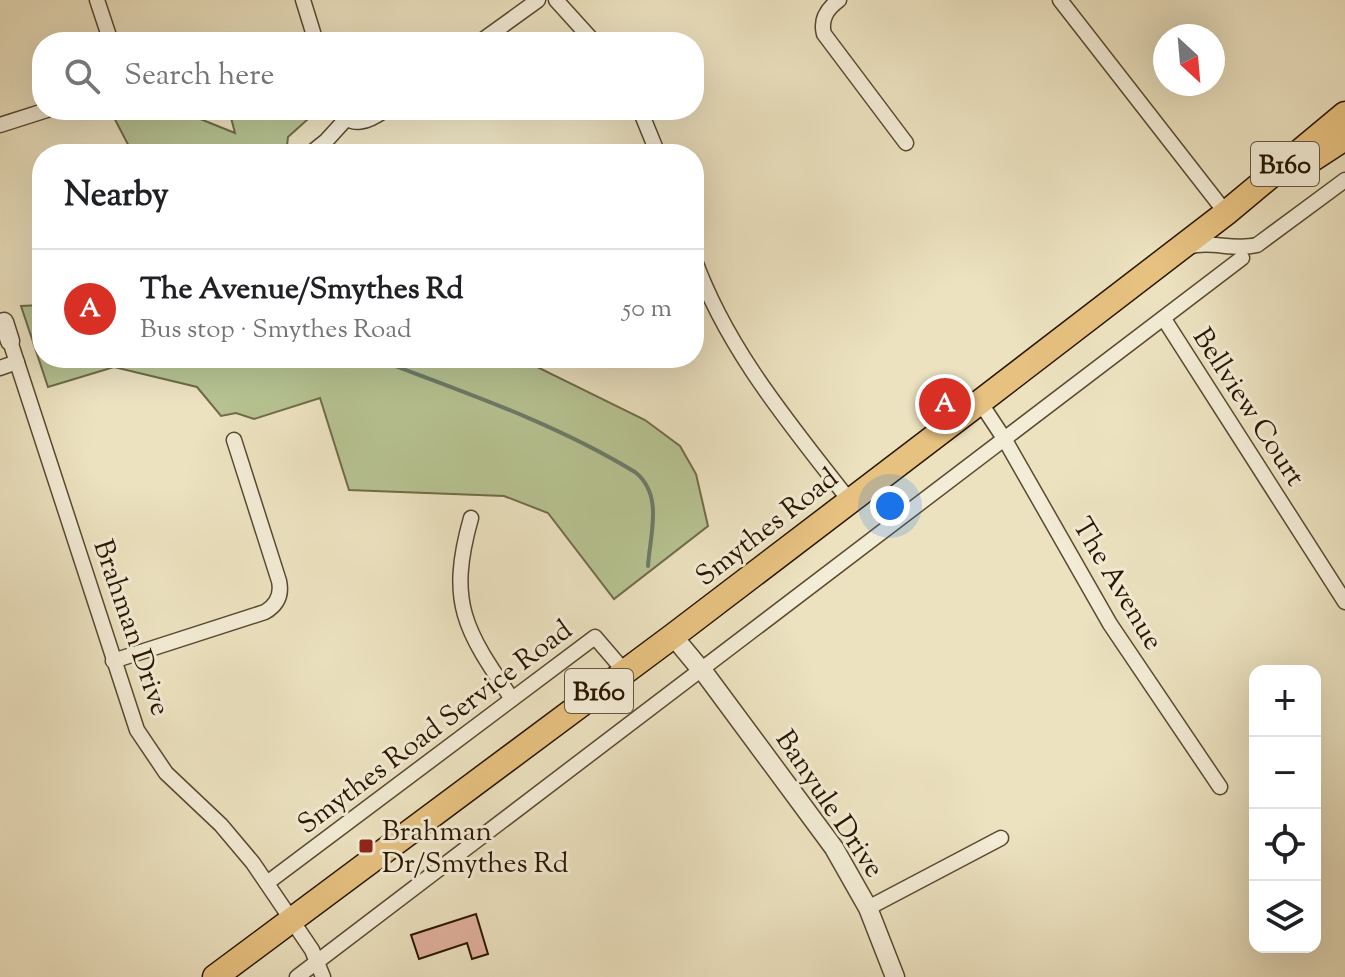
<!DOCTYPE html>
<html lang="en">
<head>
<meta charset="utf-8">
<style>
  body { margin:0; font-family:"Sorts Mill Goudy",serif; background:#f6f6f6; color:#202124 }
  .controls { position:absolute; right:24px; bottom:24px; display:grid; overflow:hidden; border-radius:16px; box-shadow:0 8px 32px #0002 }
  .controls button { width:72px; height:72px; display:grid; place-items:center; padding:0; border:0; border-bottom:2px solid #e0e0e0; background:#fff; color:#202124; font:40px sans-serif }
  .compass { position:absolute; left:1153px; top:24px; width:72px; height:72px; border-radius:50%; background:#fff; box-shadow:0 8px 32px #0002; rotate:154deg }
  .you { position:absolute; left:890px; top:506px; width:28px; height:28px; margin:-20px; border:6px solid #fff; border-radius:50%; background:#1a73e8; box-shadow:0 0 0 12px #1a73e833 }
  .badge { display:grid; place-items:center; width:52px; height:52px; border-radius:50%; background:#d93025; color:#fff; font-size:26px; font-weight:700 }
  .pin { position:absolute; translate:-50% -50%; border:4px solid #fff; box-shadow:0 2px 8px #0006 }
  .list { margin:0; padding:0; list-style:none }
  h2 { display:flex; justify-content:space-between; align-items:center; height:104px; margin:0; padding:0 32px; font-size:34px }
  h2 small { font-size:26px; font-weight:400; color:#757577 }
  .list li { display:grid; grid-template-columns:52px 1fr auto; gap:24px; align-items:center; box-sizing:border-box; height:120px; padding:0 32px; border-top:2px solid #e0e0e0 }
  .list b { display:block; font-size:30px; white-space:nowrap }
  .list p { margin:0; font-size:26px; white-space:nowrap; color:#757577 }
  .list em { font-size:26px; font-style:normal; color:#757577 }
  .icon { flex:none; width:44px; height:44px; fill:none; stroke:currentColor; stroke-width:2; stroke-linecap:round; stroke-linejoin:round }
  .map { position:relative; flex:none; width:1345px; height:977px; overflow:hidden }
  .search { position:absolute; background:#fff; box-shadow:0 8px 32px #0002; left:32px; top:32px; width:672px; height:88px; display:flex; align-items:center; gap:20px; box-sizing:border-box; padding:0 28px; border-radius:32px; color:#757577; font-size:30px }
  .panel { position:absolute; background:#fff; box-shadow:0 8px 32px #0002; left:32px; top:144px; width:672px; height:224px; border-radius:32px }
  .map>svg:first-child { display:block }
  .green { fill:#b7c392; stroke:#706c49; stroke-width:2 }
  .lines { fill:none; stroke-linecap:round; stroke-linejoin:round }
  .stream { stroke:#6c7b69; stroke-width:4 }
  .building { fill:#e2b19e; stroke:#281600; stroke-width:2 }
  .minor-casing { stroke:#594930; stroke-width:17 }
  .tertiary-casing { stroke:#594930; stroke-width:21 }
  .primary-casing { stroke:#281600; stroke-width:27 }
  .minor { stroke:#f3ecd6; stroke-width:14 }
  .tertiary { stroke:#f3ecd6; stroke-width:18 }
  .primary { stroke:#e6c180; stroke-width:24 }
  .poi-dot { fill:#8f2418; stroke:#f3ecd6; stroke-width:3 }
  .labels { text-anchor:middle; stroke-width:6; stroke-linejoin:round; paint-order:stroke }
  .shield { fill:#f3ecd6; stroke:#655640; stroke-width:2 }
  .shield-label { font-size:26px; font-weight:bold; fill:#281600 }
  .street-label { font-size:28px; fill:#281600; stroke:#f3ecd6 }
  .poi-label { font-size:28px; fill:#281600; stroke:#f3ecd6; text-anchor:start }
</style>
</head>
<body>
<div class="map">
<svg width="1345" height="977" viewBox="0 0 1345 977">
  <rect width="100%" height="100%" fill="#ece2c0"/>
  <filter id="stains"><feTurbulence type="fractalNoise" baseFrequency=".0025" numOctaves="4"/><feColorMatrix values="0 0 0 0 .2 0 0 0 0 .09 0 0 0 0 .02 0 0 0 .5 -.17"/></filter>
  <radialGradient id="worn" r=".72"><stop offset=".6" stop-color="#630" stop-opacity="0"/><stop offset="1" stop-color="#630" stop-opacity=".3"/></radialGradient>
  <g class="green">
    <polygon points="110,110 178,110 235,133 229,110 317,111 288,137 286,154 133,154"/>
    <polygon points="42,305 42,358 519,358 645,420 680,446 696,474 708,526 614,599 548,513 504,496 349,490 320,398 254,419 236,413 221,416 197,387 114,367 48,387 21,306"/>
  </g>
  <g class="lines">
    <g class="stream">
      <polyline points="33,335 42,337"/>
      <path d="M374,358C463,392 553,422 635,472C664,495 650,534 648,566"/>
    </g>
  </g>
  <polygon class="building" points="476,914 488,954 472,959 467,943 419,959 411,935"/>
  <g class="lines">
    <g class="minor-casing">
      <g id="minor">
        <polyline points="97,0 111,42"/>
        <polyline points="303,0 316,42"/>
        <polyline points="556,0 594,42"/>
        <path d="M839,0C827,9 820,19 824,34L906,143"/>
        <polyline points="1060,0 1226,213"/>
        <polyline points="480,42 538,0"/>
        <path d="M338,110C352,129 368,122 385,110"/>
        <polyline points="640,110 658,154"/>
        <polyline points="0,125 47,110"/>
        <polyline points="311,153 326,141 346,119"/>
        <path d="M1188,247C1211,240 1233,251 1257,245L1345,180"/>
        <path d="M694,258C727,350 790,424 849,500"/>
        <polyline points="1164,319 1345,602"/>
        <polyline points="10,341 137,730 166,773 221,825 253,863 312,950 323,977"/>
        <polyline points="0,368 17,362"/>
        <polyline points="980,402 1005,440 1110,624 1220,787"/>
        <path d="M471,518C447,603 465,630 512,699"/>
        <path d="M113,661L265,612C277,605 282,595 279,581L234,440"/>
        <polyline points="267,883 595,637 625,672"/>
        <polyline points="868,908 1001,838"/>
        <polyline points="297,977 1242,258"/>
      </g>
    </g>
    <g class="tertiary-casing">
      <g id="tertiary">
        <polyline points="4,322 10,341"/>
        <polyline points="673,636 702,671"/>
        <polyline points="703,671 834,848 868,908 895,977"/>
      </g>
    </g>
    <g class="primary-casing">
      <g id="primary">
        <polyline points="1299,168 1345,138"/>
        <polyline points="215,977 673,636 980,402 1226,213 1345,114"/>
      </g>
    </g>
    <use href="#minor" class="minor"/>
    <use href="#tertiary" class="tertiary"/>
    <use href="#primary" class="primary"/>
  </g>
  <rect class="poi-dot" x="358" y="838" width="16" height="16" rx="4"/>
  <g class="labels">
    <g class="shield">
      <rect x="1251" y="142" width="68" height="44" rx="6"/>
      <rect x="565" y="669" width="68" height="44" rx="6"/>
    </g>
    <g class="shield-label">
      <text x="1285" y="173">B160</text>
      <text x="599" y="700">B160</text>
    </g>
    <g class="street-label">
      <text transform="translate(1250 406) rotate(57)" y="10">Bellview Court</text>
      <text transform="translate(766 526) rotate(-38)" y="10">Smythes Road</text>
      <text transform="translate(1119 583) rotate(59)" y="10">The Avenue</text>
      <text transform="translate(133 627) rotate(71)" y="10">Brahman Drive</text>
      <text transform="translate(434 726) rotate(-37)" y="10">Smythes Road Service Road</text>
      <text transform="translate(831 803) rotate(56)" y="10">Banyule Drive</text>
    </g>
    <g class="poi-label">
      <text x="382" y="840">Brahman<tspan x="382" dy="32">Dr/Smythes Rd</tspan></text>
    </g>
  </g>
  <rect width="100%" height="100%" filter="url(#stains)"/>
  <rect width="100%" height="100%" fill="url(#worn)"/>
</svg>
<div class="controls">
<button>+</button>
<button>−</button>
<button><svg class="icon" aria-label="locate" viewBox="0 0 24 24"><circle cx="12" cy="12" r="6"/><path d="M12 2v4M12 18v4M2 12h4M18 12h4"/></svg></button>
<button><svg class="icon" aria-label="layers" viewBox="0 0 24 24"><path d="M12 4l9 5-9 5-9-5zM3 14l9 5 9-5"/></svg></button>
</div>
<svg class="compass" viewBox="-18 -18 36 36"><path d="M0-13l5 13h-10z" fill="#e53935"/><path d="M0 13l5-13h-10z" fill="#757577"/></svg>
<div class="you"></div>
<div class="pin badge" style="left:945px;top:404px">A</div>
<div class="search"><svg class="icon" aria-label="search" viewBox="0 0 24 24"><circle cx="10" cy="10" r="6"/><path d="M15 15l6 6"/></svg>Search here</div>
<section class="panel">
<h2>Nearby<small></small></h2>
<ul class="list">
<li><span class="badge">A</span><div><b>The Avenue/Smythes Rd</b><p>Bus stop · Smythes Road</p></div><em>50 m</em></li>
</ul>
</section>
</div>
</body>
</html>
